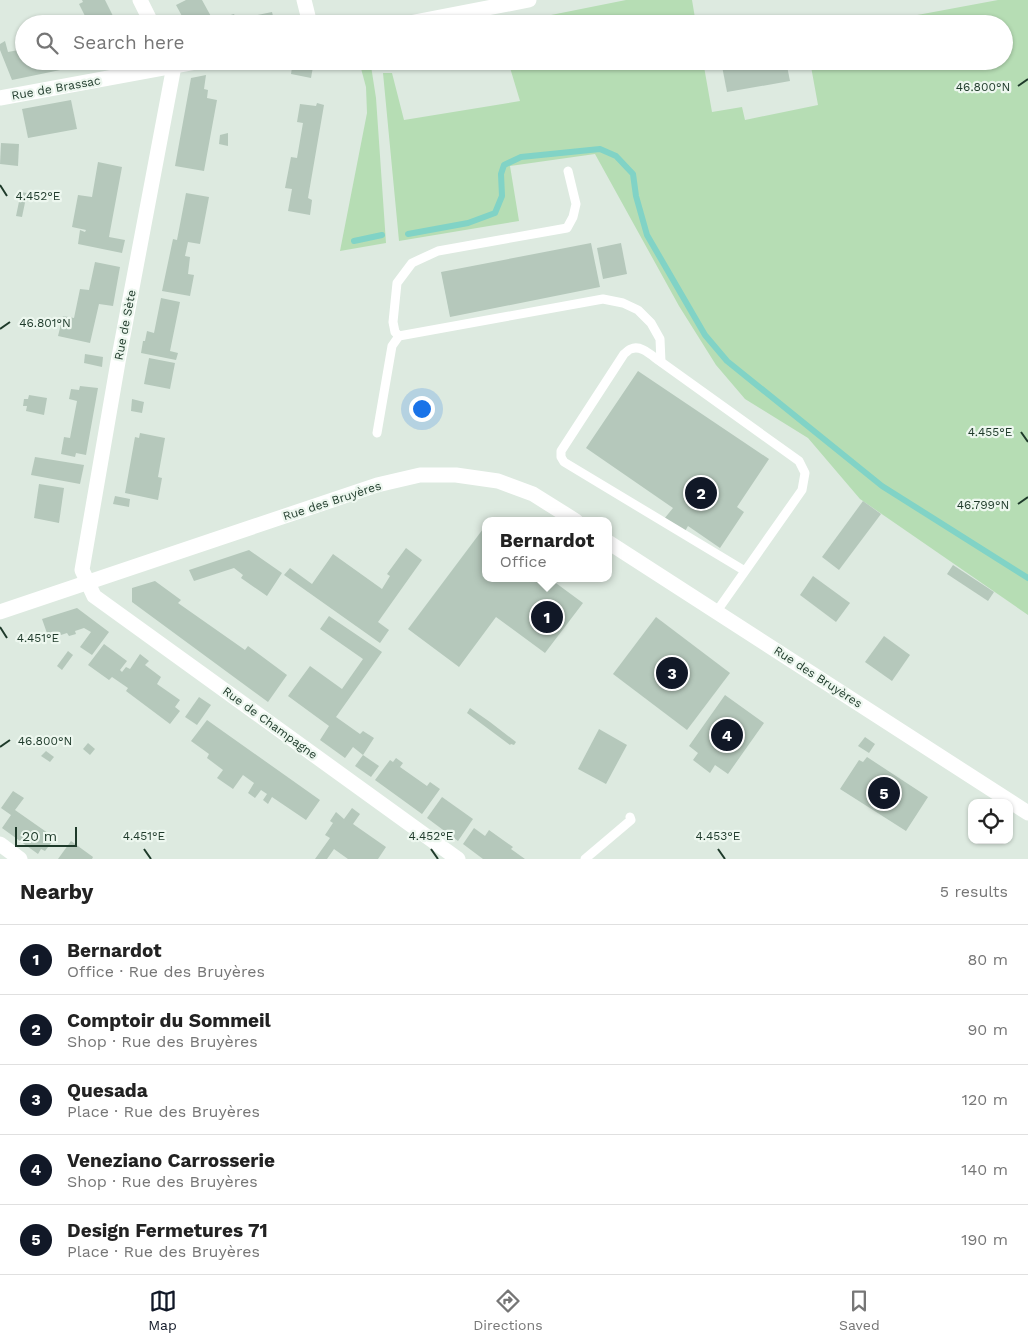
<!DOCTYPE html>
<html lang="en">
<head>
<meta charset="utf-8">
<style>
  body { margin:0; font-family:"Work Sans",sans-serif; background:#f2f2f2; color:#222 }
  .controls { position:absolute; right:15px; bottom:15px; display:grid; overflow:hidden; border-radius:10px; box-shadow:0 1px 4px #0004 }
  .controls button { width:45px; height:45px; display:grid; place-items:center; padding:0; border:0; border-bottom:1px solid #e0e0e0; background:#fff; color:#222; font:25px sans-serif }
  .scale { position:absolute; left:15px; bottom:12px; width:62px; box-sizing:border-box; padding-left:5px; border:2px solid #1e3a2a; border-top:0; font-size:14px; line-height:18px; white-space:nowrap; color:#1e3a2a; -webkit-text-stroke:4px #edf7ef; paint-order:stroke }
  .you { position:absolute; left:421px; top:408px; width:18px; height:18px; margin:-12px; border:4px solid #fff; border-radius:50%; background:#1a73e8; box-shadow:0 0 0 8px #1a73e833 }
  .badge { display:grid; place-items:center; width:32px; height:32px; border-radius:50%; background:#111827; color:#fff; font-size:16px; font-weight:700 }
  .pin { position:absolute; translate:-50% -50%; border:2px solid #fff; box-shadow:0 1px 5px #0006 }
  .popup { position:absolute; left:482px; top:517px; width:130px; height:65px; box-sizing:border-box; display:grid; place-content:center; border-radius:10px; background:#fff; filter:drop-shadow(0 1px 4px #0005); font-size:16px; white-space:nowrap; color:#767676 }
  .popup b { font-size:19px; color:#222 }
  .popup::after { content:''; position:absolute; left:50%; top:100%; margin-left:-10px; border:10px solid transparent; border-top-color:#fff }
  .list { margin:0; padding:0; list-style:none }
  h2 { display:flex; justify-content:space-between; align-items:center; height:65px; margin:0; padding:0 20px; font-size:21px }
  h2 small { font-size:16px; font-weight:400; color:#767676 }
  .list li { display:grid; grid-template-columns:32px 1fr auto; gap:15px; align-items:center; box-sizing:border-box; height:70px; padding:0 20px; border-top:1px solid #e0e0e0 }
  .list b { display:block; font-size:19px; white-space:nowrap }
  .list p { margin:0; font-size:16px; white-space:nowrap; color:#767676 }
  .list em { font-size:16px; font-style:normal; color:#767676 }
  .icon { flex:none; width:28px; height:28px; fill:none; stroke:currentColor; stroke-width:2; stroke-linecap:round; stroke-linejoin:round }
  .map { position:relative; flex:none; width:1028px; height:859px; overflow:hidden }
  .search { position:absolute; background:#fff; box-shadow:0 1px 4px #0004; left:15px; right:15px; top:15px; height:55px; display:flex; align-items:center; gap:12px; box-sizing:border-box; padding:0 18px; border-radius:28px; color:#767676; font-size:19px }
  .sheet { height:415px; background:#fff }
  nav { display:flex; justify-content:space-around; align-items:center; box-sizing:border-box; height:70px; border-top:1px solid #e0e0e0; background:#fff; font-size:14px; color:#767676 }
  nav a { display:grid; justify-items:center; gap:2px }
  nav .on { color:#111827 }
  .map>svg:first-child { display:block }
  .green { fill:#b6ddb4 }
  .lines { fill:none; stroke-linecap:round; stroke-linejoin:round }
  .stream { stroke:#81d3c6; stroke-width:6 }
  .building { fill:#b5c8bb }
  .service { stroke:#fff; stroke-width:9 }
  .minor { stroke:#fff; stroke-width:15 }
  .ticks { fill:none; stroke:#1e3a2a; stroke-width:2 }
  .labels { text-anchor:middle; stroke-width:4.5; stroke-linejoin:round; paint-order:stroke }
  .street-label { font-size:12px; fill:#1e3a2a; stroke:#edf7ef }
  .ticks-label { font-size:12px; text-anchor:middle; fill:#1e3a2a; stroke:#edf7ef; stroke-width:4.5; stroke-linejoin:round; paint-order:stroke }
</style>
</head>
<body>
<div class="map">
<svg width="1028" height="859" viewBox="0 0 1028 859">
  <rect width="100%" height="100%" fill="#ddeae0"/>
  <g class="green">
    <polygon points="626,0 692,0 696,24 530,24 536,18"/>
    <polygon points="998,0 1028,0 1028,615 860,499 808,438 745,399 716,365 679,306 595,154 510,166 519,221 399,241 383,73 392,73 404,120 520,101 508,61 703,61 712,112 742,107 745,120 818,105 810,61 1004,61 1004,24 869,24"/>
    <polygon points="359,61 369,61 371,66 376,98 386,243 340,251 367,113 366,87"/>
  </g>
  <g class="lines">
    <g class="stream">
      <polyline points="408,234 468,223 495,213 502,196 501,174 504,165 521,157 600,149 616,156 633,174 636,196 647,235 705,335 727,361 882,486 1028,578"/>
      <polyline points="354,241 382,235"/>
    </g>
  </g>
  <g class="building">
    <polygon points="82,0 105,0 117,24 89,24 79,4 83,2"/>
    <polygon points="186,0 202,0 213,20 234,14 239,24 172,24 183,18 176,5"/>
    <polygon points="272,12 275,24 250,24 248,17"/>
    <polygon points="5,41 8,52 24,49 24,61 68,61 70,68 12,80 0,50 0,44"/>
    <polygon points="74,61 100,61 100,62 76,67"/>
    <polygon points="293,61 314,61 311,78 291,74"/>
    <polygon points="721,61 786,61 790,81 727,92"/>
    <polygon points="206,75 204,89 208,90 207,98 217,100 204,171 175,166 191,78"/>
    <polygon points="71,100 77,129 28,138 22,109"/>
    <polygon points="317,103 324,105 308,198 312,200 310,215 288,211 292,189 285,188 291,157 297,158 303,123 297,122 300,104 316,106"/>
    <polygon points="228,133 228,146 219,144 220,135"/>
    <polygon points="1,143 19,144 18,166 0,164"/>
    <polygon points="98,162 122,167 109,237 125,240 122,253 78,244 80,230 85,232 86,230 72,227 78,195 92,197"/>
    <polygon points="21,192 27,193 22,217 16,216"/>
    <polygon points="186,193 209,197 200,244 188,242 185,256 190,257 188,274 194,275 190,296 162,291 173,239 177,240"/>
    <polygon points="591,243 600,287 450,317 441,272"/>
    <polygon points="621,243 627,274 603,279 597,248"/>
    <polygon points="95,262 120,267 113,306 99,304 90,343 58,336 63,316 74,318 80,289 89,290"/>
    <polygon points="161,298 180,302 170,351 178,353 176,360 141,353 143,341 145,341 147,331 154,333"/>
    <polygon points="85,354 103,357 102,367 84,363"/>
    <polygon points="149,358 175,363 170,389 144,384"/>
    <polygon points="638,371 769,459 737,507 744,512 720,548 688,526 684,533 664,519 673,508 586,448"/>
    <polygon points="80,386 98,388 86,455 76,453 75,457 61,454 64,437 70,438 77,401 69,399 71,389 79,390"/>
    <polygon points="29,395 47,398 44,415 26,411 27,406 23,406 24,399 28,399"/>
    <polygon points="132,399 144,402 142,413 131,411"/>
    <polygon points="140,433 165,438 158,477 162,478 158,500 125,493 135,437 139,438"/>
    <polygon points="35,457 84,465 80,484 31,475"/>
    <polygon points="39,484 64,488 59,523 34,518"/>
    <polygon points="115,496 130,499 129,507 113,504"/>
    <polygon points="863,501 881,514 839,570 822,557"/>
    <polygon points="483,529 486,531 486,578 549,578 583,603 545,653 496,617 459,667 408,629"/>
    <polygon points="406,548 422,560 378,622 389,630 380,643 284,575 290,568 312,584 333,554 382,589 390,576 387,574"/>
    <polygon points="249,550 282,573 267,596 241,578 243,575 234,568 194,581 189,570"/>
    <polygon points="953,565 994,592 988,601 947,574"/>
    <polygon points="813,576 850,603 836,622 800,595"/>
    <polygon points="155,581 181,600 178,603 245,650 248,646 287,675 268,702 132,602 132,588"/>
    <polygon points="77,608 109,632 92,655 80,647 91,632 84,628 75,631 76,634 69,636 67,633 58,636 57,634 48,636 42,619"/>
    <polygon points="329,616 382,652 336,717 360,734 363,731 374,738 363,755 353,747 345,758 320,740 329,726 288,696 310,666 342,689 363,659 320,629"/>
    <polygon points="656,617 730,673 687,730 613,674"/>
    <polygon points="884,636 910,655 892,681 865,662"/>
    <polygon points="104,644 127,661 120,670 122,672 126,667 130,669 140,654 149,661 145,665 161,677 157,684 180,700 175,707 180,711 170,724 126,691 128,688 112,677 109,680 88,665"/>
    <polygon points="68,651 73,655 62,670 57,666"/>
    <polygon points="725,695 764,723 728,774 715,765 710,773 693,760 698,753 689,746"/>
    <polygon points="199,697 211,705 197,725 185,717"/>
    <polygon points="470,708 490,722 516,742 514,745 511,744 510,745 467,713"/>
    <polygon points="207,720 320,800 306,820 272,797 268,804 263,800 267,794 261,790 255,798 248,793 254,783 243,775 233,789 217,778 223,770 207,758 209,754 191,741"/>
    <polygon points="599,729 627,745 606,784 578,769"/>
    <polygon points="865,737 875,744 869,753 858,746"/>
    <polygon points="88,743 95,749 90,755 83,749"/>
    <polygon points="46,751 54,757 50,762 41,756"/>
    <polygon points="363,755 379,766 371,777 355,766"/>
    <polygon points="867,757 928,797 906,831 840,789 859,760 863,762"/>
    <polygon points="396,758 403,763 400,767 427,786 430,782 440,789 422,814 375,780 390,760 393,762"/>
    <polygon points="13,791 24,798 15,810 55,838 45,851 41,849 38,854 2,828 11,815 1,808"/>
    <polygon points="442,797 473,819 458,841 427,818"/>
    <polygon points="352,808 360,814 353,824 386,847 378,859 348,859 334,849 327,859 315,859 330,838 325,835 333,823 330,821 336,812 344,819"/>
    <polygon points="474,828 485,836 489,830 513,847 511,849 525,859 483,859 463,844"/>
    <polygon points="71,841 93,857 92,859 58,859"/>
  </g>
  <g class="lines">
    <g class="service">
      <polyline points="399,336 395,332 393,322 397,283 412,263 438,251 567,228 573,217 576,204 568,171"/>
      <polyline points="377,433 392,346 399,336 603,299 623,303 638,310 651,323 660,339 661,362"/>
      <path d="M717,611L802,490L805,473L799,461L661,362C653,357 641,344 631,349C629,349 626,353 624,354L561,451V457L564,462L745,571"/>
      <polyline points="585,859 631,820 630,817"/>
    </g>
    <g class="minor">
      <polyline points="140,0 152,24"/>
      <polyline points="304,0 310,24"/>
      <polyline points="404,24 529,0"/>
      <polyline points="172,61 174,66 118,362 82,570 94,596 458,859"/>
      <polyline points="0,98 201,61"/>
      <polyline points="608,542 1028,813"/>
      <polyline points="0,612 377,485 420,475 456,475 498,481 533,494 576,521"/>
      <polyline points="0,844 20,859"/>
    </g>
  </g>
  <path class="ticks" d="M1018,86L1028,79M0,185L7,196M0,329L10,322M1021,432L1028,442M1018,504L1028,497M0,627L7,638M0,747L10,740M144,849L151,859M431,849L438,859M718,849L725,859"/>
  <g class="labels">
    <g class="street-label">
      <text transform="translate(56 88) rotate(-10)" y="4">Rue de Brassac</text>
      <text transform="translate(125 325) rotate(-79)" y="4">Rue de Sète</text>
      <text transform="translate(332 501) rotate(-18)" y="4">Rue des Bruyères</text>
      <text transform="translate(818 677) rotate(33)" y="4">Rue des Bruyères</text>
      <text transform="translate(270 723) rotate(36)" y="4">Rue de Champagne</text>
    </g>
  </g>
  <g class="ticks-label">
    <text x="983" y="91">46.800°N</text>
    <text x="38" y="200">4.452°E</text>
    <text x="45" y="327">46.801°N</text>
    <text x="990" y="436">4.455°E</text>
    <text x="983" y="509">46.799°N</text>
    <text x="38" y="642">4.451°E</text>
    <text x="45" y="745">46.800°N</text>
    <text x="144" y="840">4.451°E</text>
    <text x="431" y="840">4.452°E</text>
    <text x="718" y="840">4.453°E</text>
  </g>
</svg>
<div class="controls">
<button><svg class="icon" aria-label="locate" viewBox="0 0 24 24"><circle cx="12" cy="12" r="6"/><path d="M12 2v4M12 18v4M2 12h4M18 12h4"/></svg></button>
</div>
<div class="scale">20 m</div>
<div class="you"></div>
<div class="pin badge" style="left:547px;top:617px">1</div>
<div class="popup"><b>Bernardot</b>Office</div>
<div class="pin badge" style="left:701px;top:493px">2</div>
<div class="pin badge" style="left:672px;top:673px">3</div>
<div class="pin badge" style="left:727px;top:735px">4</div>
<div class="pin badge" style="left:884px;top:793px">5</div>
<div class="search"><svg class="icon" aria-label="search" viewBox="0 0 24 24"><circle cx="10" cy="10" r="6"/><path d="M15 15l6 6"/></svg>Search here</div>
</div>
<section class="sheet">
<h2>Nearby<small>5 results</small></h2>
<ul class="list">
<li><span class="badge">1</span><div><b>Bernardot</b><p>Office · Rue des Bruyères</p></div><em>80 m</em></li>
<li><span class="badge">2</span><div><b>Comptoir du Sommeil</b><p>Shop · Rue des Bruyères</p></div><em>90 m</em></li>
<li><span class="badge">3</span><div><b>Quesada</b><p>Place · Rue des Bruyères</p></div><em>120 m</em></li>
<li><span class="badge">4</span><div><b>Veneziano Carrosserie</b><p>Shop · Rue des Bruyères</p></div><em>140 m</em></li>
<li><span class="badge">5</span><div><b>Design Fermetures 71</b><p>Place · Rue des Bruyères</p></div><em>190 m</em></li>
</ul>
</section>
<nav>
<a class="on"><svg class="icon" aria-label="map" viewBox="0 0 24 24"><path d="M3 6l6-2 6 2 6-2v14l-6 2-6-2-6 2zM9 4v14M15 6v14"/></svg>Map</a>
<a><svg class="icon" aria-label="directions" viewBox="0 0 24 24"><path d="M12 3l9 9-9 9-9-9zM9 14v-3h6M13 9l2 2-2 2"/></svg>Directions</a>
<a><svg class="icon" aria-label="saved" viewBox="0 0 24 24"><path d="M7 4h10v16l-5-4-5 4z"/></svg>Saved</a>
</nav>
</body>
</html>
